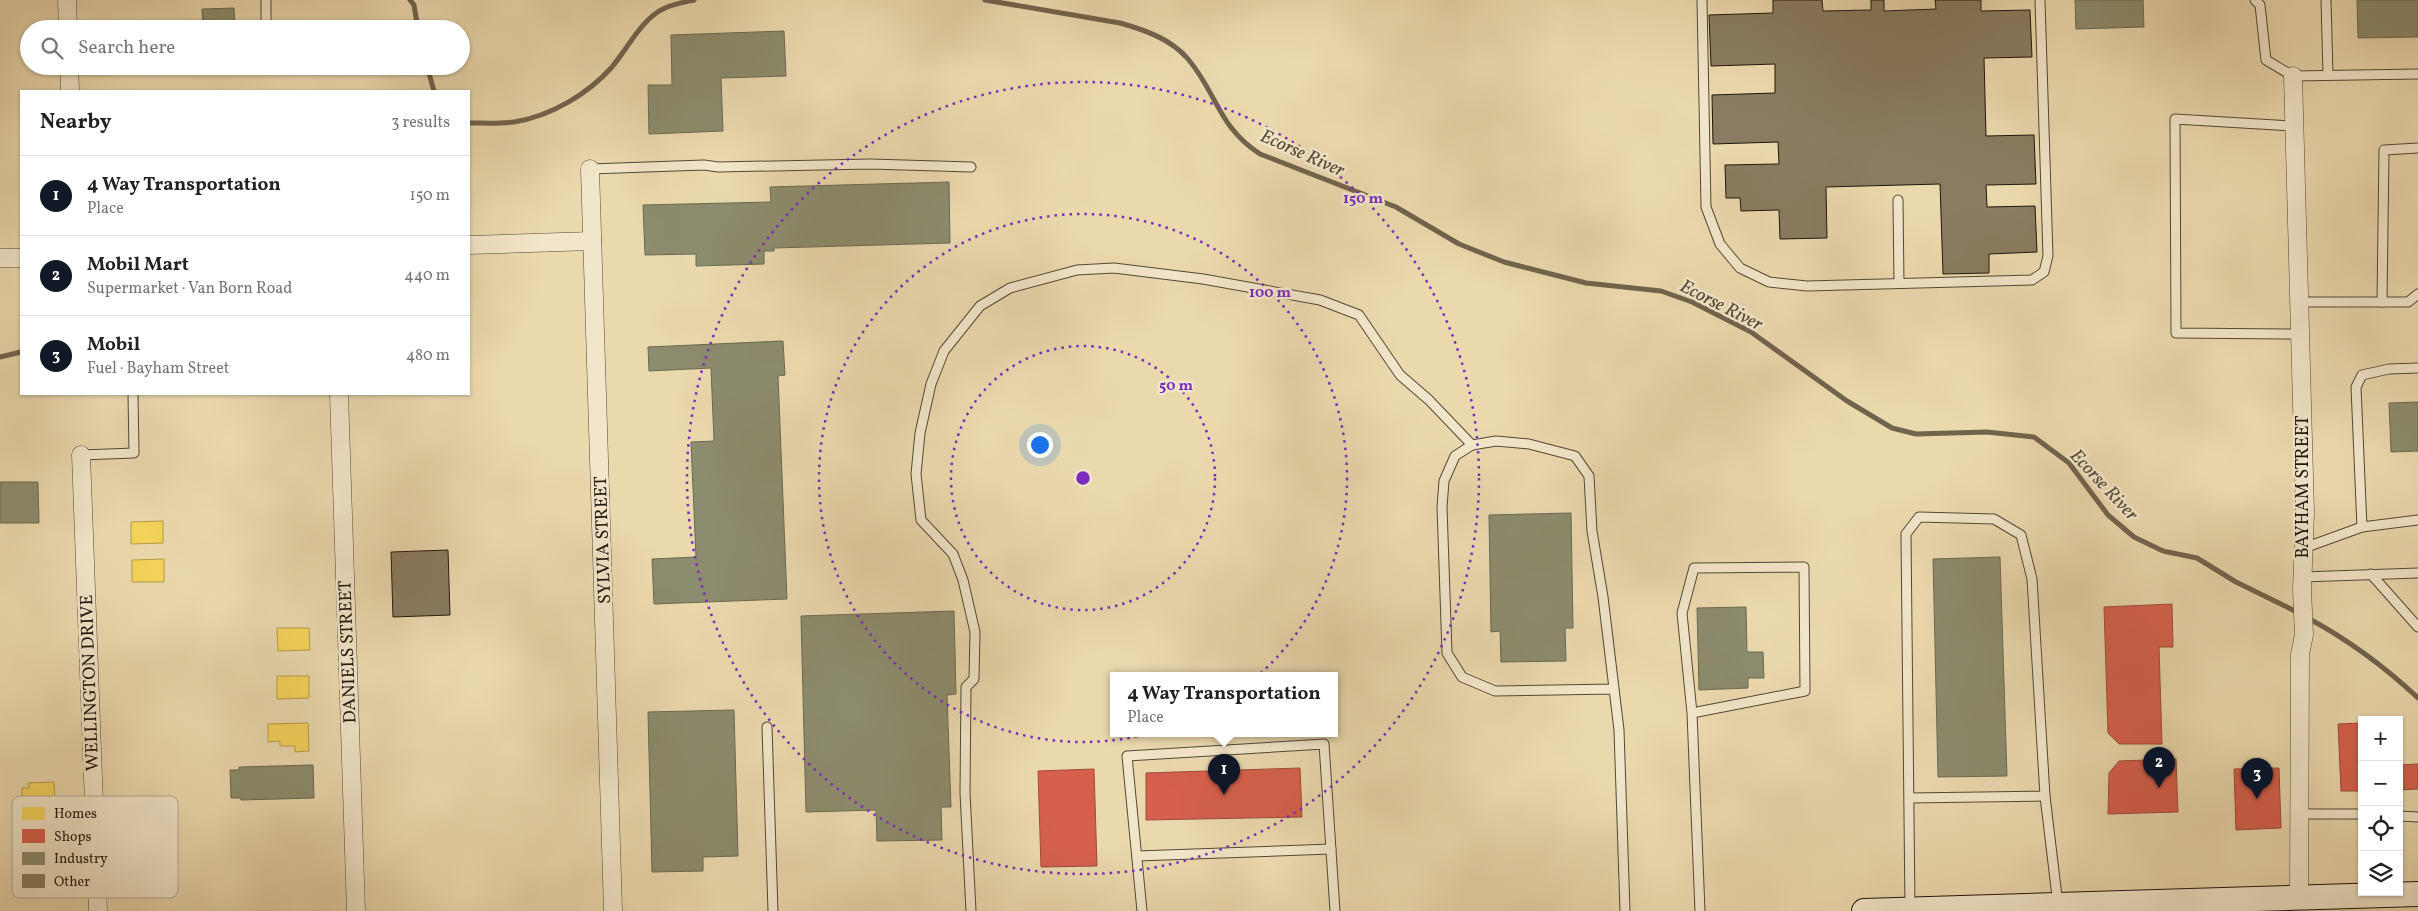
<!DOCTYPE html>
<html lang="en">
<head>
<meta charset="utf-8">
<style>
  body { margin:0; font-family:Vollkorn,serif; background:#f6f6f6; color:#222 }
  .controls { position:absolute; right:15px; bottom:15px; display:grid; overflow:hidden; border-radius:0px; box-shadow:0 1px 4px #0004 }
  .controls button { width:45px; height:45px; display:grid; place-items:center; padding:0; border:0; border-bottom:1px solid #e0e0e0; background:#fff; color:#222; font:25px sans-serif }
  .you { position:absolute; left:1039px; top:444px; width:18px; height:18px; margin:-12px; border:4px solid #fff; border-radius:50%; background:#1a73e8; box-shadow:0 0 0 8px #1a73e833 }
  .badge { display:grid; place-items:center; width:32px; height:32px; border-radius:50%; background:#111827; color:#fff; font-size:16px; font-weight:700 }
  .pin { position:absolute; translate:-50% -41px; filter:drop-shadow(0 1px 2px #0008) }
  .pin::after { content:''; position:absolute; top:26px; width:18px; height:15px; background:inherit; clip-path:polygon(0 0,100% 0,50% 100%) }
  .popup { position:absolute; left:1110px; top:672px; width:228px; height:65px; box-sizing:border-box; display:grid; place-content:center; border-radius:0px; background:#fff; filter:drop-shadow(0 1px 4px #0005); font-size:16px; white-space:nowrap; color:#767676 }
  .popup b { font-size:19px; color:#222 }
  .popup::after { content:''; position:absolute; left:50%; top:100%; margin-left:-10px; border:10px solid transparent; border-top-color:#fff }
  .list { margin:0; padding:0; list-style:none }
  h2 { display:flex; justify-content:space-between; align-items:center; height:65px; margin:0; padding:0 20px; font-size:21px }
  h2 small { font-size:16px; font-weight:400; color:#767676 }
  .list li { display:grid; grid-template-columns:32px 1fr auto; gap:15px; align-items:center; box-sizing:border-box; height:80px; padding:0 20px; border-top:1px solid #e0e0e0 }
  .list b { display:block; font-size:19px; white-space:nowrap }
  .list p { margin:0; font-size:16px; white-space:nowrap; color:#767676 }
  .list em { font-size:16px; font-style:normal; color:#767676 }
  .icon { flex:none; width:28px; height:28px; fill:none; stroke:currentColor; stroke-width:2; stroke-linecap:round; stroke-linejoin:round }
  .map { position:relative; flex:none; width:2418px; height:911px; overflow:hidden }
  .search { position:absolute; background:#fff; box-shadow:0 1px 4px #0004; left:20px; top:20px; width:450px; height:55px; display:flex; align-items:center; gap:12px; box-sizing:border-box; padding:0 18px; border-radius:28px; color:#767676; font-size:19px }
  .panel { position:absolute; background:#fff; box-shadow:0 1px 4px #0004; left:20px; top:90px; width:450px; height:305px; border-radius:0px }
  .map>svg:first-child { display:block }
  .homes { fill:#f6d55c; stroke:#b69c44 }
  .shops { fill:#d6604d; stroke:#9f4a3a }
  .industry { fill:#8c8c6e; stroke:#6b6951 }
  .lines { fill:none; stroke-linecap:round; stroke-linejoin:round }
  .stream { stroke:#70644d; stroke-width:5 }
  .building { fill:#897c61; stroke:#1f170d }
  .service-casing { stroke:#524835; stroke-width:11 }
  .minor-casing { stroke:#524835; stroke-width:19 }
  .secondary-casing { stroke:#1f170d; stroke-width:26 }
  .service { stroke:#f2e6ca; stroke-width:9 }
  .minor { stroke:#f2e6ca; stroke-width:18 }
  .secondary { stroke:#f2e6ca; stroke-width:24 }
  .ring { fill:none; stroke:#7b2cbf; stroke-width:2.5; stroke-dasharray:2.5 5 }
  .labels { text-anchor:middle; stroke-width:5; stroke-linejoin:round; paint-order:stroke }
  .street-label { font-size:18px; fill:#1f170d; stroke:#f2e6ca }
  .water-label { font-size:19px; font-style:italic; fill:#554a37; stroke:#f2e6ca }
  .key { fill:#f2e6ca; stroke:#b3a891; stroke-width:1 }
  .key-label { font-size:14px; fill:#1f170d }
  .centre { fill:#7b2cbf; stroke:#f2e6ca; stroke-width:2.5 }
  .ring-label { font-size:15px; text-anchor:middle; font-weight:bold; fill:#7b2cbf; stroke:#f2e6ca; stroke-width:5; stroke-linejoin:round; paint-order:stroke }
</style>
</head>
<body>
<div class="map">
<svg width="2418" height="911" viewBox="0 0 2418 911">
  <rect width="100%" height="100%" fill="#ebd9ae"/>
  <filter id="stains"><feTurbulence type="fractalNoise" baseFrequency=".004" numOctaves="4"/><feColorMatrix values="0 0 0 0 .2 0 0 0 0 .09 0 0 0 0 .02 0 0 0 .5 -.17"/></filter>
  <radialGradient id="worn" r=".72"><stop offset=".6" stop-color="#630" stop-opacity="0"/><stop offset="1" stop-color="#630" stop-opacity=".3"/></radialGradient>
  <g class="homes">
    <polygon points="163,521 163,543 131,544 131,522"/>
    <polygon points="164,559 164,582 132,582 132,560"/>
    <polygon points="277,628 309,628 310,650 278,651"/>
    <polygon points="277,676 309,676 309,698 277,699"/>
    <polygon points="308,723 309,751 295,752 295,746 280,746 280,741 268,742 268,724"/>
    <polygon points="54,782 55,802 22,804 22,788 29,788 28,783"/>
  </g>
  <g class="shops">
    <polygon points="2172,604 2173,647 2159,647 2162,744 2119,744 2108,733 2104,607"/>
    <polygon points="2362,723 2362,791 2341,791 2338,724"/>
    <polygon points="2176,759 2178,812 2108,814 2109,773 2119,761"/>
    <polygon points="2418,764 2418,789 2399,790 2399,765"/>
    <polygon points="1300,768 1302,817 1146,820 1146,773"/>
    <polygon points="2279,768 2281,828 2236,830 2234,769"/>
    <polygon points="1094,769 1097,866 1041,867 1038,771"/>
  </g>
  <g class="industry">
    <polygon points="2075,0 2143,0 2144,27 2076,29"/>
    <polygon points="2357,0 2418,0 2418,37 2358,38"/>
    <polygon points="234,8 235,29 203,29 202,9"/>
    <polygon points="784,31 786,76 721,78 723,131 649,134 648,85 672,85 671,35"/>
    <polygon points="949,182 950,243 774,248 774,251 764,251 764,264 696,266 696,254 645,255 643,205 771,202 770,187"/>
    <polygon points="783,341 785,375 778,376 787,599 654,604 652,559 696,557 691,442 714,441 711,368 649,371 648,347"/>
    <polygon points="2418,402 2418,451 2391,452 2389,403"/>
    <polygon points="0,482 38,482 39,523 0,523"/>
    <polygon points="1571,513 1573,628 1565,628 1566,661 1501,662 1500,631 1491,632 1489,515"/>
    <polygon points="2000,557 2007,776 1938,777 1933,559"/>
    <polygon points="1746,607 1747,652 1763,652 1764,678 1748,678 1748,688 1699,690 1697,608"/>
    <polygon points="954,611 956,694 947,695 951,807 941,807 942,840 877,841 876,810 806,812 801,616"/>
    <polygon points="734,710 738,856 703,857 703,871 652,872 648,712"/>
    <polygon points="313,765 314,798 241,800 240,798 231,798 230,770 239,770 239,767"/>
  </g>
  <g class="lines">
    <g class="stream">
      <polyline points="410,0 414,5 418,29"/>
      <path d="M985,0L1120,23C1145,30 1171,39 1188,59C1217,93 1218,127 1260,154L1396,207L1459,244L1504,262L1586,283L1661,291L1692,302L1751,332L1847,401L1892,428L1916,434L1987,432L2034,437L2069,463L2108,515L2134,537L2163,551L2197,558L2236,582L2299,613"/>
      <polyline points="427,66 434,91"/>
      <path d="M469,123C484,123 500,124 514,122C551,116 588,94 612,67C628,48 642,18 665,8C674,4 685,2 694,0"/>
      <polyline points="0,357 21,352"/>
      <path d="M2306,617C2347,639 2384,666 2418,698"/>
    </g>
  </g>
  <g class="building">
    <polygon points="1773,0 1822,0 1823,11 1871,10 1871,0 1884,0 1884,11 1936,9 1935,0 1981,0 1981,11 2030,10 2032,57 1984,58 1986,136 2034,135 2036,184 1986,185 1987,207 2035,206 2037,252 1989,254 1989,273 1943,274 1940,184 1826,187 1827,238 1780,239 1779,210 1741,211 1740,198 1726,198 1725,165 1779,164 1778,142 1713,144 1712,95 1775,93 1775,64 1711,66 1709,15 1773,13"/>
    <polygon points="448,550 450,615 393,617 391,552"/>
  </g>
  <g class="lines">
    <g class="service-casing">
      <g id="service">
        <polyline points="266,0 266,29"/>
        <polyline points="1702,0 1706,207 1720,244 1740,268 1769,282 1807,286 2032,280 2044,272 2048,256 2040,0"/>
        <polyline points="2255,0 2260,5 2266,60 2293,76 2418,74"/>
        <polyline points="2326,0 2328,75"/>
        <polyline points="2294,126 2175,119 2176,333 2300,334"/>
        <polyline points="590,169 704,165 718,167 870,164 971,167"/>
        <polyline points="1898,200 1899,283"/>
        <polyline points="2299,302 2408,302 2418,294"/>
        <polyline points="2382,302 2384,150 2418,148"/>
        <polyline points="81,455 134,453 133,394"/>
        <polyline points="2362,527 2356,387 2362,375 2389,369 2418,368"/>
        <polyline points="2304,548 2362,527 2418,520"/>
        <polyline points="2371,574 2418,627"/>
        <polyline points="2302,577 2418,573"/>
        <polyline points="1613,689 1495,691 1462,677 1447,653 1442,507 1444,481 1455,456 1472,445 1496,441 1529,444 1575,456 1589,476 1592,531 1603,597 1619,730 1625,911"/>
        <polyline points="1692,713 1805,691 1804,567 1694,568 1682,613 1692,713 1700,911"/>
        <polyline points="767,727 773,911"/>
        <polyline points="2045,796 2058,905"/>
        <polyline points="1909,798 2045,796 2032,579 2021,535 1994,519 1919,517 1906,534 1910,909"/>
        <polyline points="2299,814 2362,814"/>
        <polyline points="2399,816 2418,817"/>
        <polyline points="1137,856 1331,849"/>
        <polyline points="971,911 965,793 966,687 974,679 975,632 963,580 953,554 921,520 916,474 920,433 931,384 944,351 980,306 1010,288 1077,270 1114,268 1203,279 1320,300 1359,315 1400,375 1429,400 1472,445"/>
        <polyline points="1142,911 1127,756 1324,744 1335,911"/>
      </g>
    </g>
    <g class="minor-casing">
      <g id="minor">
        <polyline points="67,0 68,29"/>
        <polyline points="69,66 70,91"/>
        <polyline points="2293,76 2305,513 2302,589 2304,635 2300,654 2299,897"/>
        <polyline points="590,169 613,911"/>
        <polyline points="469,245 592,241"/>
        <polyline points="0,258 21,258"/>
        <polyline points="339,394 356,911"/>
        <polyline points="81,455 98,911"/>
      </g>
    </g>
    <g class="secondary-casing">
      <polyline id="secondary" points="1864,911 2418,894"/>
    </g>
    <use href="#service" class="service"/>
    <use href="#minor" class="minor"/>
    <use href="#secondary" class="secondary"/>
  </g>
  <g class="ring">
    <circle cx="1083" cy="478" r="132"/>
    <circle cx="1083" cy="478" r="264"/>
    <circle cx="1083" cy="478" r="396"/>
  </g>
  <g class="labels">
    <g class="street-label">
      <text transform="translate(2302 487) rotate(-90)" y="6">BAYHAM STREET</text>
      <text transform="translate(602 540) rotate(-92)" y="6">SYLVIA STREET</text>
      <text transform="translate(347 652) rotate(-92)" y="6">DANIELS STREET</text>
      <text transform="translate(89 683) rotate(-92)" y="6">WELLINGTON DRIVE</text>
    </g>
    <g class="water-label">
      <text transform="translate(1303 152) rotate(24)" y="7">Ecorse River</text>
      <text transform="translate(1722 304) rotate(27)" y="7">Ecorse River</text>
      <text transform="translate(2105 484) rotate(47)" y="7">Ecorse River</text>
    </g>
  </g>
  <rect x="12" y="796" width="166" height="102" rx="8" class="key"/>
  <rect x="22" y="807" width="23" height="13" fill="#f6d55c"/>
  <rect x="22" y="829" width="23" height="14" fill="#d6604d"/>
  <rect x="22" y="852" width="23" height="13" fill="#8c8c6e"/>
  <rect x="22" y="874" width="23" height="14" fill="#897c61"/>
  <g class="key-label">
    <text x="54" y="818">Homes</text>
    <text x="54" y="841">Shops</text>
    <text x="54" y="863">Industry</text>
    <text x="54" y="886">Other</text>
  </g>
  <circle cx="1083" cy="478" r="8" class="centre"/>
  <g class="ring-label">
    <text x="1363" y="203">150 m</text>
    <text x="1270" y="297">100 m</text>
    <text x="1176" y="390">50 m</text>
  </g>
  <rect width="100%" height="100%" filter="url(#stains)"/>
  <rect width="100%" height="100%" fill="url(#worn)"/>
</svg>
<div class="controls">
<button>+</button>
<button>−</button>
<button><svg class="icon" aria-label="locate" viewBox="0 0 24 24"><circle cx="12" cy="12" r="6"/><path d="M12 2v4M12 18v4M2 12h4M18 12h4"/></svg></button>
<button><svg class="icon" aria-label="layers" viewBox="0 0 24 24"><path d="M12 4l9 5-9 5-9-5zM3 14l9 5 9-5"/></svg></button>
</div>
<div class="you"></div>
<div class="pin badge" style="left:1224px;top:795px">1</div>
<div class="popup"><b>4 Way Transportation</b>Place</div>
<div class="pin badge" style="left:2159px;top:788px">2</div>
<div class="pin badge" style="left:2257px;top:799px">3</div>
<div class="search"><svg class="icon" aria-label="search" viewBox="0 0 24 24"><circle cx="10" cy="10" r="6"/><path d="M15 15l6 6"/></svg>Search here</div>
<section class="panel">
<h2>Nearby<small>3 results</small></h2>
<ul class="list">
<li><span class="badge">1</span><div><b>4 Way Transportation</b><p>Place</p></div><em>150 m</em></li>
<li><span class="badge">2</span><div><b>Mobil Mart</b><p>Supermarket · Van Born Road</p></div><em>440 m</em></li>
<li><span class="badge">3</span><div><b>Mobil</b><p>Fuel · Bayham Street</p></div><em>480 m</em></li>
</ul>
</section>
</div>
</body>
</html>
